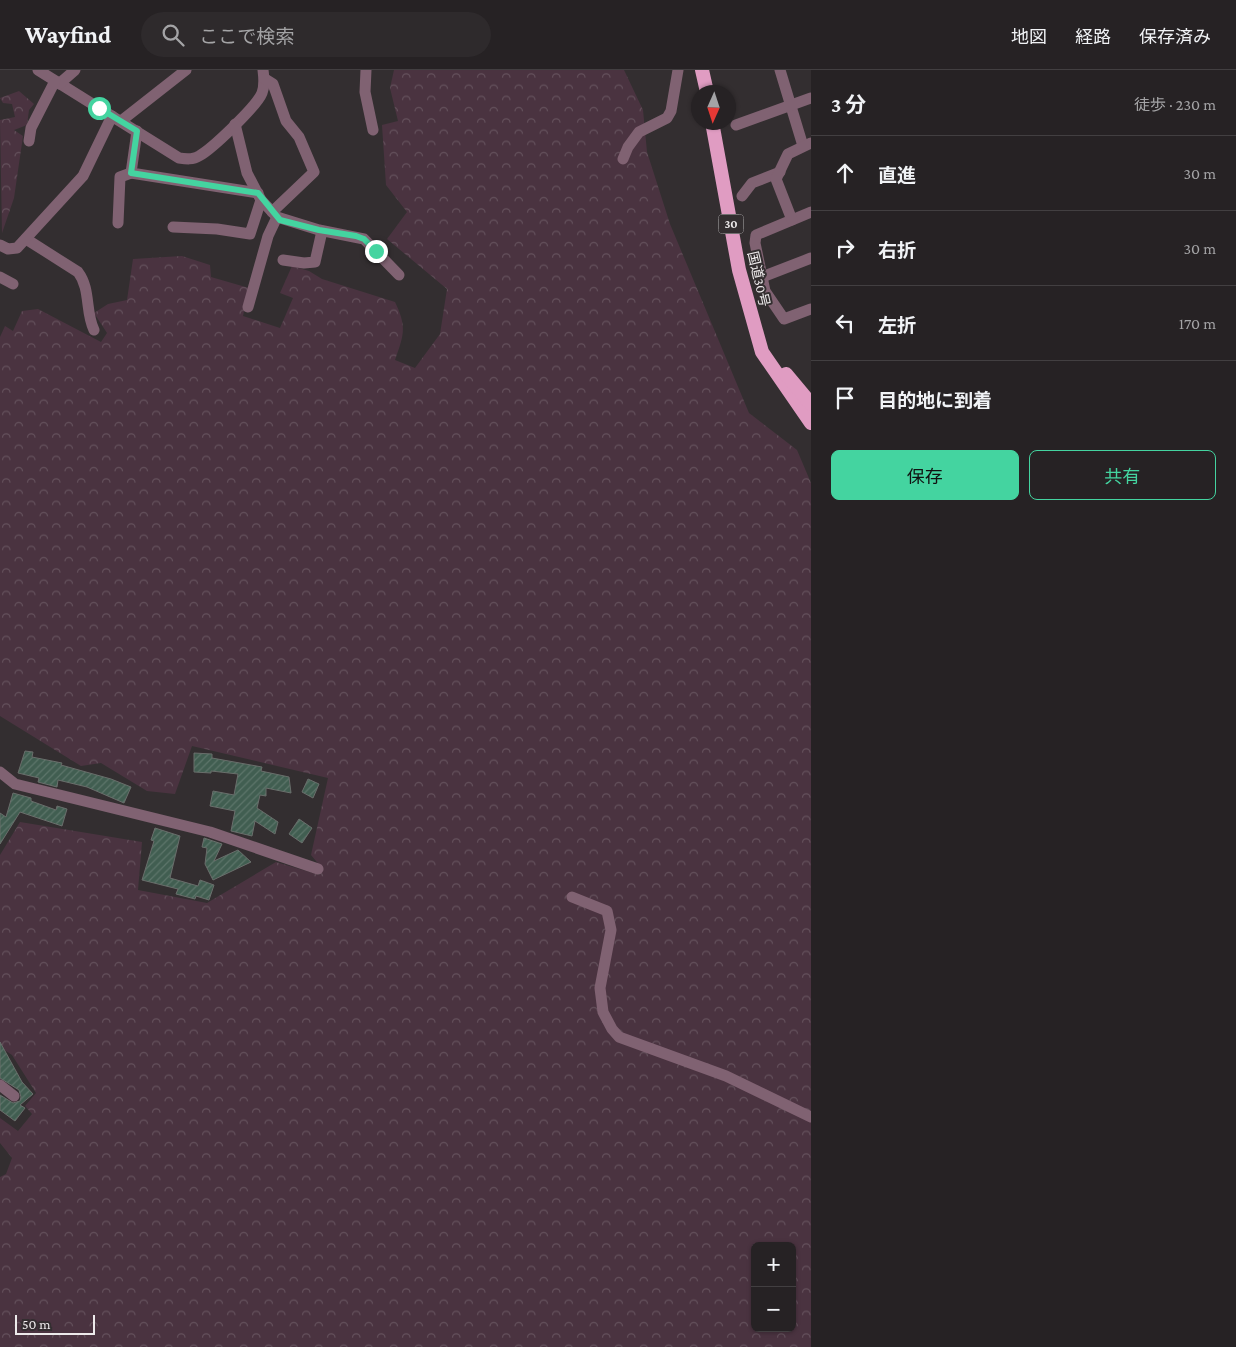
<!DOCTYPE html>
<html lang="ja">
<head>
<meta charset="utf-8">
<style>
  body { margin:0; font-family:"Crimson Pro","Noto Sans JP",serif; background:#2e2a2c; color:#f1f3f6 }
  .controls { position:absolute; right:15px; bottom:15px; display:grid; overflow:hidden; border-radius:8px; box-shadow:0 1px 4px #0004 }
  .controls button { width:45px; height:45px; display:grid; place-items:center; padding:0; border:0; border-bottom:1px solid #423f41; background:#262224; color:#f1f3f6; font:25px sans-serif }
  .compass { position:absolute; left:691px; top:15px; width:45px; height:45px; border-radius:50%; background:#262224; box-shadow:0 1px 4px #0004; rotate:183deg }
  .scale { position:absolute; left:15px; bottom:12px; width:80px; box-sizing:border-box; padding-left:5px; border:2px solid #edeaeb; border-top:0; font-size:14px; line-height:18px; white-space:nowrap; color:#edeaeb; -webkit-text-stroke:4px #332e30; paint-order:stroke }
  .stop { position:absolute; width:15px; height:15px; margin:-11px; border:4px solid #44d4a0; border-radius:50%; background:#fff }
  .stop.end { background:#44d4a0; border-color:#fff; box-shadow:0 1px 5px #0008 }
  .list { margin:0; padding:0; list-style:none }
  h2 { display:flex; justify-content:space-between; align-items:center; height:65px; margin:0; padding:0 20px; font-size:21px }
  h2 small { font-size:16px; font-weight:400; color:#a4a4a6 }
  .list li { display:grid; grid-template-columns:32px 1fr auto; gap:15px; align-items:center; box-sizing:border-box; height:75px; padding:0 20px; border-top:1px solid #423f41 }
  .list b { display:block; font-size:19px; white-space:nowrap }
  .list em { font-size:16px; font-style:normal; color:#a4a4a6 }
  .actions { display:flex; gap:10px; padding:15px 20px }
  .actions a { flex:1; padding:11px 0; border:1px solid #44d4a0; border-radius:8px; text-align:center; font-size:18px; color:#44d4a0 }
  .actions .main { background:#44d4a0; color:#111 }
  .icon { flex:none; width:28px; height:28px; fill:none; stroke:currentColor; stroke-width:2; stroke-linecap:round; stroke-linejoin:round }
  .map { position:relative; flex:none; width:811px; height:1277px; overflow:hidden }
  header { display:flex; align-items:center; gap:30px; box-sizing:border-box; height:70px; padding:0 25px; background:#262224; border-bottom:1px solid #423f41 }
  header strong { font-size:24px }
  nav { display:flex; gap:28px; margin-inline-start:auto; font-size:18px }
  .search { width:350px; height:45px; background:#2e2a2c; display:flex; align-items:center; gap:12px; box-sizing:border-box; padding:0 18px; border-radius:28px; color:#a4a4a6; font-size:19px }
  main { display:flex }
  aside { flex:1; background:#262224 }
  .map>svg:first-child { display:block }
  .forest { fill:url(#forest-crowns); fill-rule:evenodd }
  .building { fill:url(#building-hatch); stroke:#696e6b }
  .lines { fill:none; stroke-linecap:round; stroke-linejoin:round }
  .minor { stroke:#806272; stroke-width:11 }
  .trunk { stroke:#e09cc2; stroke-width:14 }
  .route { stroke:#44d4a0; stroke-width:6 }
  .labels { text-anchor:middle; stroke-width:4; stroke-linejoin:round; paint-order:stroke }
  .shield { fill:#332e30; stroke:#b5b2b3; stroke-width:1 }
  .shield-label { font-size:12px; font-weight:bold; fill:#edeaeb }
  .street-label { font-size:14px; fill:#edeaeb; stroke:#332e30 }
</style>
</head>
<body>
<header>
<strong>Wayfind</strong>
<div class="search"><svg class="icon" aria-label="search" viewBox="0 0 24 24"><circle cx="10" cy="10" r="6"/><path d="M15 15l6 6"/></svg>ここで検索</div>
<nav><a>地図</a><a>経路</a><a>保存済み</a></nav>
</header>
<main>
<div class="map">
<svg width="811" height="1277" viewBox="0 0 811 1277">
  <defs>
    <pattern id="forest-crowns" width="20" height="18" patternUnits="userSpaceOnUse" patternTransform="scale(1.25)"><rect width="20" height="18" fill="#4a3340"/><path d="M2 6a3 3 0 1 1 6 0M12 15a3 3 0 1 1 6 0" fill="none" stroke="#64515c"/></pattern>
    <pattern id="building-hatch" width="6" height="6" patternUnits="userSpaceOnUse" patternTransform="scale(1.25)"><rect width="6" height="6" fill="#415e51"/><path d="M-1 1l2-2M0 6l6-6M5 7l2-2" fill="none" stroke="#5d756a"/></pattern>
  </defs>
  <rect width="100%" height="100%" fill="#332e30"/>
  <g class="forest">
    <path d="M394,0H624L643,40L647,82L670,154L749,343L797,380L811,413V1277H0V1107L6,1104L12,1088L0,1073V1048L18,1061L32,1044L25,1036L36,1023L12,985L0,977V785L20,752L142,772L138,820L207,833L276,792L320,805L321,797L311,785L328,708L192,676L175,724L147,721L101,693L81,696L0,646V267L5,256L13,261L22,241L38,239L101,272L107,263L94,243L108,234L127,230L133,189L182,186L210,195L211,207L249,218L243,246L280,258L293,228L280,223L292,196L309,201L322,209L395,232C407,257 404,264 395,290L415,298L440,264L447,219L387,169L407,142L386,115L382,55L398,51L390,18ZM755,1176H792V1258H755Z"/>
    <polygon points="19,21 34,34 29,40 27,55 14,60 23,66 14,128 2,163 0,50 15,47 12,34 3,33 0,28"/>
  </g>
  <g class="building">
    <polygon points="25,681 33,682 32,687 62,693 61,695 111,709 131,717 124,733 87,717 58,710 57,717 38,712 39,708 18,703"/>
    <polygon points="194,683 212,684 212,688 262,697 261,701 289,707 291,723 266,718 266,726 260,725 257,738 278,752 275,764 255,751 252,766 231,761 235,741 210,736 213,721 234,725 238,704 211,701 211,703 194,702"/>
    <polygon points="308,709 319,714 313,728 302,722"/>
    <polygon points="13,723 31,728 31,731 56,740 57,736 67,739 62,756 20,742 0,774 0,743 6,747"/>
    <polygon points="299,749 312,758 302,773 289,764"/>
    <polygon points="155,758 180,766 170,808 198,816 200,810 214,815 209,830 196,826 195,829 176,824 178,819 142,810 154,771 151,770"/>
    <polygon points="204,768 222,774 214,791 238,780 251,792 213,810 205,794 207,778 202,777"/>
    <polygon points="0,972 22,1012 33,1024 20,1035 25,1038 15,1051 0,1040 0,1025 13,1033 20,1031 21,1027 19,1020 0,1008"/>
  </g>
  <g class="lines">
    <g class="minor">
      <path d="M38,0L179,88C186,89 193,90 199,86C212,79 257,36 262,23C265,15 264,8 263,0"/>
      <polyline points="366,0 365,22 373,60"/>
      <polyline points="780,0 803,76"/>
      <polyline points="265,9 273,14 286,51 299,67 314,102 272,142"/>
      <polyline points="59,14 75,0"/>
      <polyline points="121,51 186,0"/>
      <polyline points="235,54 247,103 261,130 277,147 319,160 364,169 399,205"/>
      <polyline points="736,55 811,28"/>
      <polyline points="137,61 131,103 258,123"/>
      <polyline points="29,71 31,58 55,11"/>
      <polyline points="623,89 628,77 639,62 667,48 671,41 678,0"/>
      <polyline points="742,126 752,113 780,102"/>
      <polyline points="811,142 756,165 755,173 765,221 784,249 811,239"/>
      <polyline points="792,150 776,109 788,84 811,73"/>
      <polyline points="118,153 120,107 131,103"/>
      <polyline points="173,157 217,159 250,164 261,130"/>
      <path d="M26,169L78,202C91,219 85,242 94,260"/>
      <polyline points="0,175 8,179 17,178 83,106 112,46"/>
      <polyline points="283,190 304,193 315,192 322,161"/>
      <polyline points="0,207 13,214"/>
      <polyline points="762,207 811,188"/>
      <polyline points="248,237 268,166 277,147"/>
      <polyline points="0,702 15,714 210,762 318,799"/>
      <polyline points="572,827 607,841 611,860 600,918 603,942 612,959 619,967 726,1006 811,1047"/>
      <polyline points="0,1015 14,1026"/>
    </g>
    <g class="trunk">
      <polyline points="702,0 707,22"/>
      <polyline points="712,52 739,200 762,282 811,353"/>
      <polyline points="786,304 811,334"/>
    </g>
  </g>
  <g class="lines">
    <polyline class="route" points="99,38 137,61 131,103 258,123 280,150 319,160 356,166 364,169 376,181"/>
  </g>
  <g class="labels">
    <rect class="shield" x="718.5" y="144.5" width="25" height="19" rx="4"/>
    <g class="shield-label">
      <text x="731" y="158">30</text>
    </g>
    <g class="street-label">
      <text transform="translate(759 209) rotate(77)" y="5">国道30号</text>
    </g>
  </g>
</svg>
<div class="controls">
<button>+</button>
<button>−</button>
</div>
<svg class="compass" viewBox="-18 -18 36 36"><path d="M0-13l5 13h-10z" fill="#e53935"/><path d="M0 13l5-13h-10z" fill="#a4a4a6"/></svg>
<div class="scale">50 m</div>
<div class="stop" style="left:99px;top:38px"></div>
<div class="stop end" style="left:376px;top:181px"></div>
</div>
<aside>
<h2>3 分<small>徒歩 · 230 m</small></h2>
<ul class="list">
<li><svg class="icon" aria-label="ahead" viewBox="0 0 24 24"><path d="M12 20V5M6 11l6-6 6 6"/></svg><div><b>直進</b></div><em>30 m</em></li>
<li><svg class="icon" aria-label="right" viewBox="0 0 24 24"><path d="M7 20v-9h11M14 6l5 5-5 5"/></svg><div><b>右折</b></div><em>30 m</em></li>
<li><svg class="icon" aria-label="left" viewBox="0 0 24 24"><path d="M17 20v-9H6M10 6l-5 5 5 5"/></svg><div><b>左折</b></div><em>170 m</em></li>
<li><svg class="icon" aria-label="arrive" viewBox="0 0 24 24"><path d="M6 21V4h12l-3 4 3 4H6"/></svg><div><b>目的地に到着</b></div></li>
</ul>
<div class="actions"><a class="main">保存</a><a>共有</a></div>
</aside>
</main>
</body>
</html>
